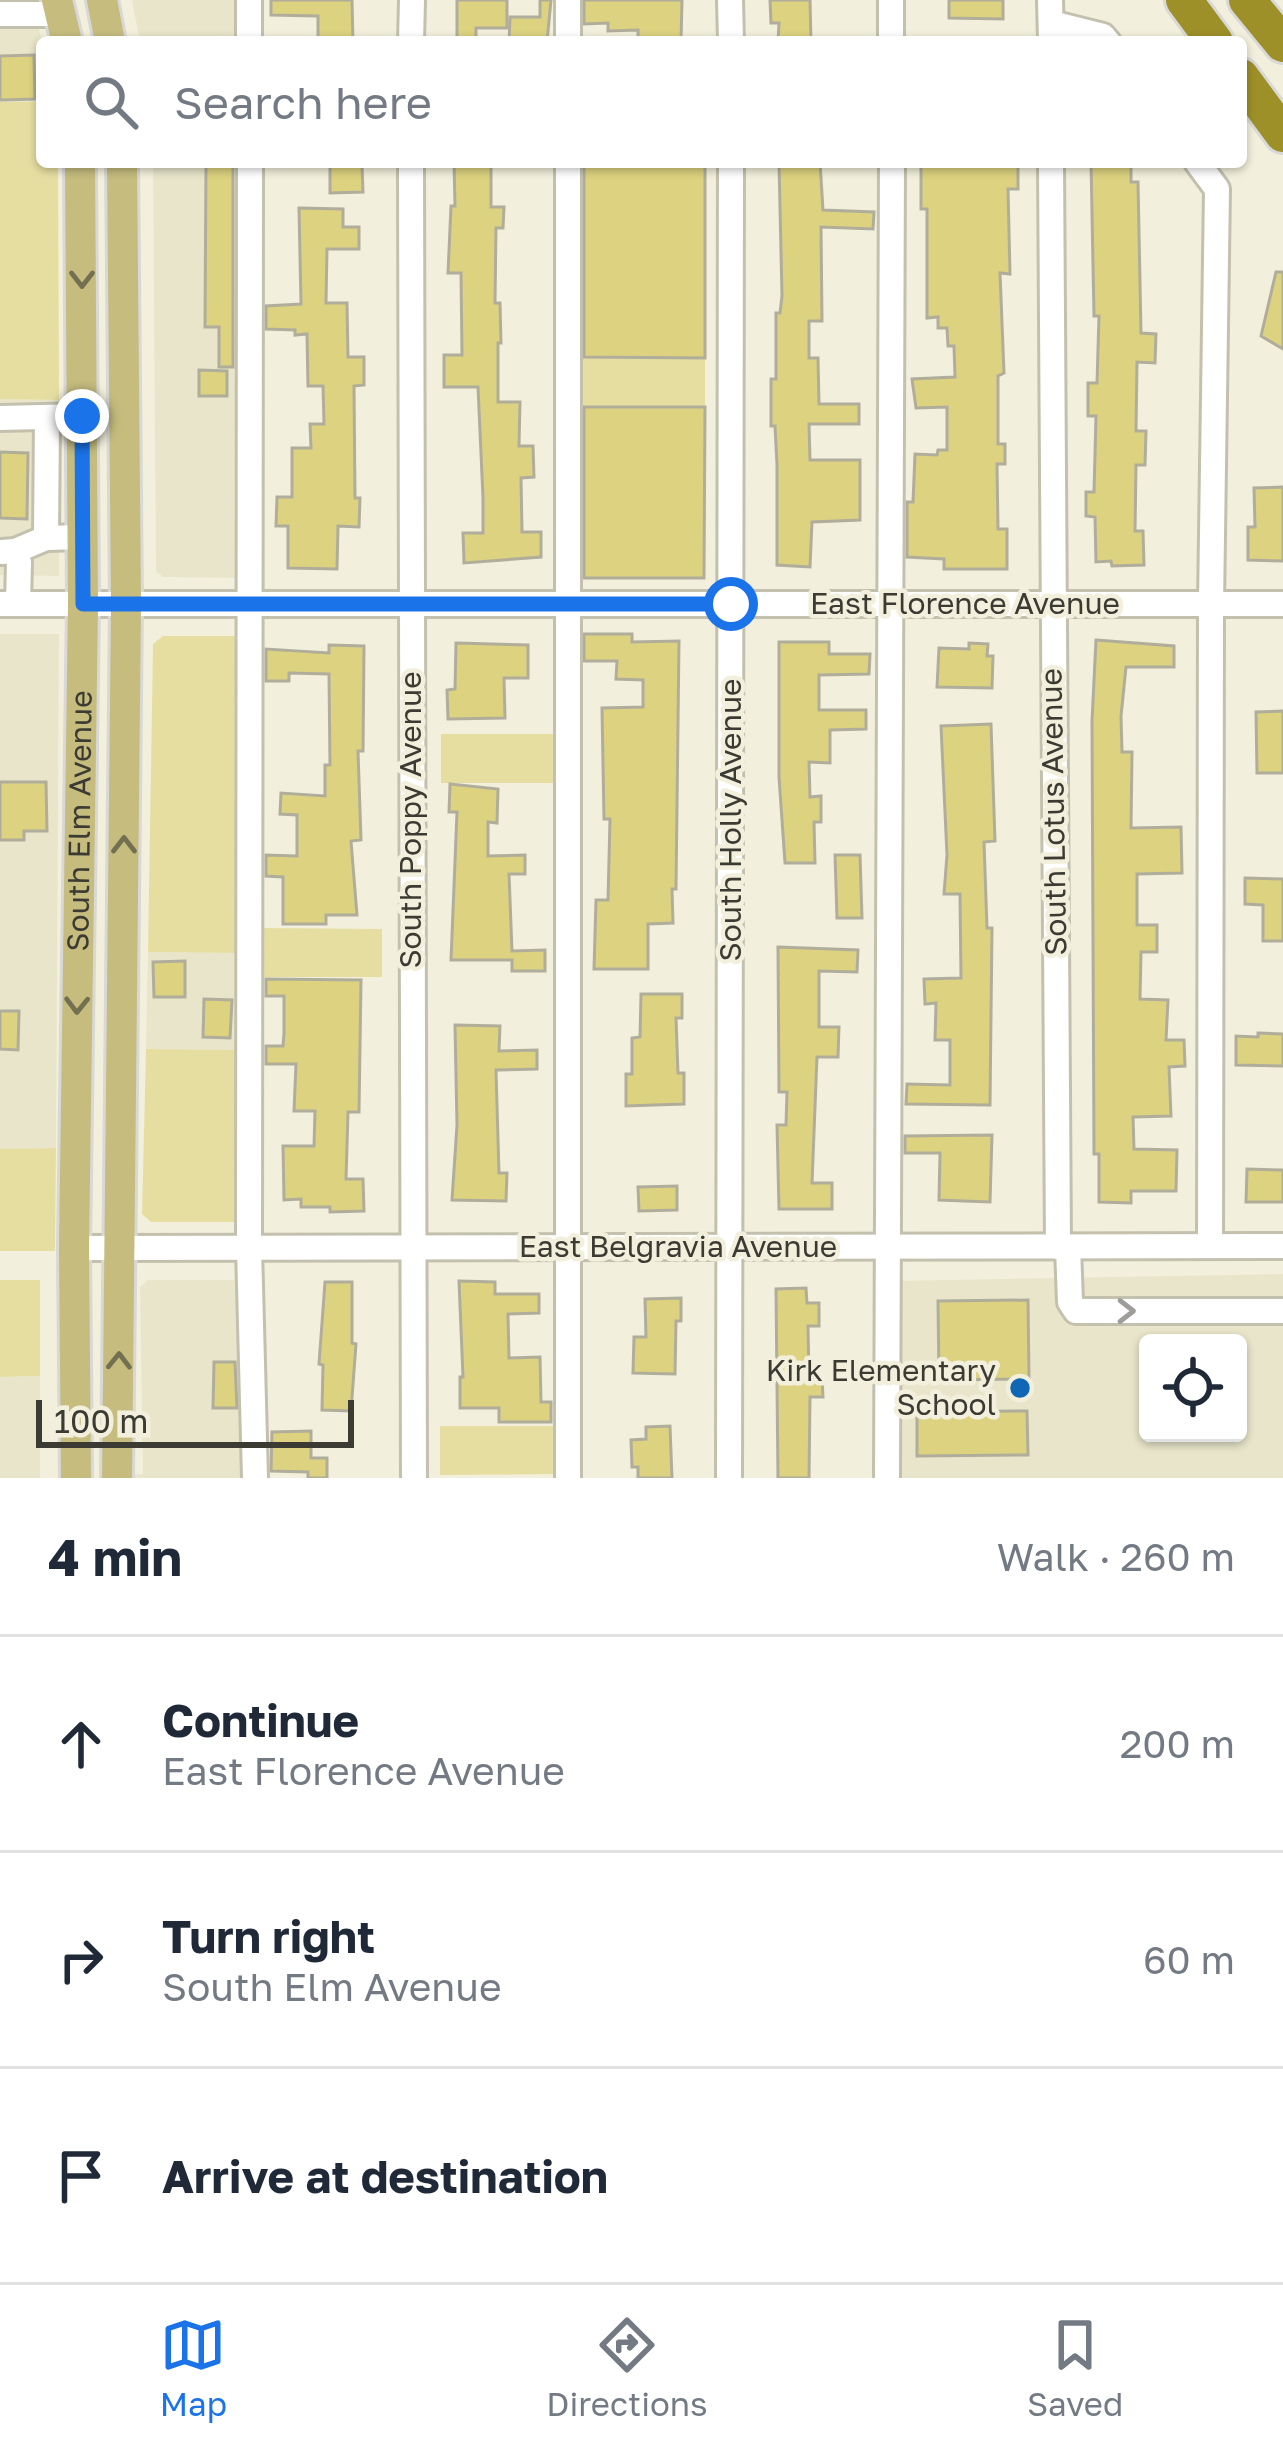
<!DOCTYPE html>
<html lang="en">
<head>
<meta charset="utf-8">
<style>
  body { margin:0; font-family:"Golos Text",sans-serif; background:#f6f6f7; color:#1f2937 }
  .controls { position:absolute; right:36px; bottom:36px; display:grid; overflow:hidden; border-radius:12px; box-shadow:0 3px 9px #0004 }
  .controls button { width:108px; height:108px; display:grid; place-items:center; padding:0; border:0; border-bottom:3px solid #e0e1e3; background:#fff; color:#1f2937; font:60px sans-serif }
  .scale { position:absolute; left:36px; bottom:30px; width:318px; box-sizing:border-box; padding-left:12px; border:6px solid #3c3b33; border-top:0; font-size:33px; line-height:42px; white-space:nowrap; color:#3c3b33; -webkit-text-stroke:9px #f2f0dc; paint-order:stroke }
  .stop { position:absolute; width:36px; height:36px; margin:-27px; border:9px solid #1a73e8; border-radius:50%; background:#fff }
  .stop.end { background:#1a73e8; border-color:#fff; box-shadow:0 3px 12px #0008 }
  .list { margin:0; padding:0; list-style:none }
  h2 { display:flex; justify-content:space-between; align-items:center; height:156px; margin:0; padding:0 48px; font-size:51px }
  h2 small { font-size:39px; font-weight:400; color:#747a83 }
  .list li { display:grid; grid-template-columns:78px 1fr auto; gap:36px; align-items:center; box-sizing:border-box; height:216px; padding:0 48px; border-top:3px solid #e0e1e3 }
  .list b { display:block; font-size:45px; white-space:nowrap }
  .list p { margin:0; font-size:39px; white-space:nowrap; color:#747a83 }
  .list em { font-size:39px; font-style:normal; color:#747a83 }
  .icon { flex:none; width:66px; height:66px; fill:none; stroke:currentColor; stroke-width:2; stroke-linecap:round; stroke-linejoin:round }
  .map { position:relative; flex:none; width:1283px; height:1478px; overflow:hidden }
  .search { position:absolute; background:#fff; box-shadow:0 3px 9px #0004; left:36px; right:36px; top:36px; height:132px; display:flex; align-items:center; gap:30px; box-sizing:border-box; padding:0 42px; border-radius:12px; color:#747a83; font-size:45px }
  .sheet { height:804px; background:#fff }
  nav { display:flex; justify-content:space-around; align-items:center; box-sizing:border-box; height:168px; border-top:3px solid #e0e1e3; background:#fff; font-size:33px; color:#747a83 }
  nav a { display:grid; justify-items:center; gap:6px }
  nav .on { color:#1a73e8 }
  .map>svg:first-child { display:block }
  .built { fill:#e8e5ca; fill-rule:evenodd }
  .green { fill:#e6dea1 }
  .building { fill:#ddd280; stroke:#b0ae9b; stroke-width:3 }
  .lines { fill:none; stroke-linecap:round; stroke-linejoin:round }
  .minor-casing { stroke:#c3c1ae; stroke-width:30 }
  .major-casing { stroke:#d8d8d6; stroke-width:36 }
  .highway-casing { stroke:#d8d8d6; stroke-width:42 }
  .minor { stroke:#fff; stroke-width:24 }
  .major { stroke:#c5bc7e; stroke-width:30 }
  .highway { stroke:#9e9028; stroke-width:36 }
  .oneway { stroke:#736f51 }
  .oneway2 { stroke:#9e9d99 }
  .route { stroke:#1a73e8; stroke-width:15 }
  .poi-dot { fill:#0f67b5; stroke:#f2f0dc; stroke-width:4.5 }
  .labels { text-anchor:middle; stroke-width:9; stroke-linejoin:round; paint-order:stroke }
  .street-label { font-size:30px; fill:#3c3b33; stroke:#f2f0dc }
  .poi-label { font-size:30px; fill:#3c3b33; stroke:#f2f0dc; text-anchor:end }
</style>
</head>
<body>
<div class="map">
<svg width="1283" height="1478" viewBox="0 0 1283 1478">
  <rect width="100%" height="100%" fill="#f2f0dc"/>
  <g class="built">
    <polygon points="0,0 32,0 42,42 42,102 0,102"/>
    <polygon points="132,0 244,0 244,42 140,42"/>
    <polygon points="153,162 244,162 243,578 163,577 156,571"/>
    <polygon points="0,399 59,400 59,576 0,575"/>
    <polygon points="0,634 59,634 56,1148 0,1149"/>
    <polygon points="148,952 240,953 239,1050 146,1049"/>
    <path d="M1283,1274V1478H893L891,1281ZM1148,1343H1238V1433H1148Z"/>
    <polygon points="148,1280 246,1280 248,1478 132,1478 132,1475 143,1474 140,1287"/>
    <polygon points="40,1376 40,1478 0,1478 0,1377"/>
  </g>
  <g class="green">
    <polygon points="0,102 42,102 42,162 58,162 59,400 0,399"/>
    <polygon points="583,357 705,358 705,407 583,407"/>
    <polygon points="163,636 243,636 240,953 148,952 153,644"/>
    <rect x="441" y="734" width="120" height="49"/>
    <polygon points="260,928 382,929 382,977 260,977"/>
    <polygon points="146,1049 239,1050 238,1222 151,1222 142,1214"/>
    <polygon points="56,1148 55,1251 0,1251 0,1149"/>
    <polygon points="0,1280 40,1280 40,1376 0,1377"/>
    <polygon points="440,1426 559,1426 559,1474 440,1475"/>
  </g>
  <g class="building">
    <polygon points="271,0 352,0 353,42 318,42 318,16 271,15"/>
    <polygon points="457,0 507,0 507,28 476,28 476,42 457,42"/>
    <polygon points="540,0 551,0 547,42 509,42 510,17 540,17"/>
    <polygon points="584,0 682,0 681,42 638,42 638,30 608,31 608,23 584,24"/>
    <polygon points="770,0 810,0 811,42 778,42 779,23 771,23"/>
    <polygon points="949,0 1003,0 1003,19 949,18"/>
    <polygon points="34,55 35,99 0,100 0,56"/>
    <polygon points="206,162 233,162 233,367 219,367 219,327 205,327"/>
    <polygon points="454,162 491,162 491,207 504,207 503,228 496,228 495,303 500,303 501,343 498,343 498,402 520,402 519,446 533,446 534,477 521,478 522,532 541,532 541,557 464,563 463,533 483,533 483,498 478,387 444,387 444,355 462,355 461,273 448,273 451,206 455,206"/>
    <polygon points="584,162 705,162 705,358 584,357"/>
    <polygon points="779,162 820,162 823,210 874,212 873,229 821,227 822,321 809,321 809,358 818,358 819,404 859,404 859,424 809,424 810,460 860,460 860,520 812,522 810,567 777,565 777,465 775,426 771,426 771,379 776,379 776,313 780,313 782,296"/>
    <polygon points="921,162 1018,163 1018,189 1008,189 1010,274 1000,273 1004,373 998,376 998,444 1005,444 1005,464 997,464 998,529 1007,529 1007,569 944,569 944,559 907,557 907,502 913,502 915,454 937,455 938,450 947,450 947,407 916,408 912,379 955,377 954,346 948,346 947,328 938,328 938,317 927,318 927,209 921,209"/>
    <polygon points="1091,162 1131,162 1131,182 1138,182 1141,333 1156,334 1155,363 1137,362 1136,431 1146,431 1145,465 1136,465 1135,531 1143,531 1144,565 1112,566 1111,561 1096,562 1095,517 1086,516 1086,492 1094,492 1096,416 1088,416 1088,383 1097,383 1099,316 1094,316"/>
    <polygon points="362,165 363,192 330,193 330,166"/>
    <polygon points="299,208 343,209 343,227 359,227 359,249 327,249 326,303 347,303 348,357 364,357 364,385 354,386 355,498 360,498 359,527 338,526 337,569 288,568 288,526 276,526 277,497 292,497 292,448 311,448 310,424 324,424 323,386 308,386 307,334 295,335 295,330 266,329 266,306 301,304"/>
    <polygon points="1276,272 1283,272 1283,349 1261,336"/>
    <polygon points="199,370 227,371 227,396 199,396"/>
    <polygon points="584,407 705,407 704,578 584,578"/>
    <polygon points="0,452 28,453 27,519 0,518"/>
    <polygon points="1283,487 1283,561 1248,560 1248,527 1255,527 1254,488"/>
    <polygon points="584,634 632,634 632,642 679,641 676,889 672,889 673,923 648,924 648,969 594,969 596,900 608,900 610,819 604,819 602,708 643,707 643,680 616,679 617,661 584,661"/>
    <polygon points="1096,640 1174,646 1174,667 1126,667 1121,716 1122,752 1132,752 1131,828 1181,827 1182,873 1137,874 1137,925 1157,925 1157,952 1141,952 1140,999 1168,1000 1166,1040 1184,1040 1185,1066 1169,1067 1171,1116 1133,1117 1134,1149 1177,1150 1176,1191 1131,1191 1131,1203 1099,1202 1099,1154 1094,1154 1092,721"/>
    <polygon points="779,642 829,642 829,654 870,654 869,674 819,675 819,710 866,710 866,729 830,730 830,763 809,762 810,797 821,796 821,822 814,822 815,863 785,863 779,777"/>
    <polygon points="456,643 528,645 528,678 504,678 505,718 448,719 447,690 455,689"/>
    <polygon points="969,643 988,644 987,656 993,656 992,688 937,687 939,648 969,649"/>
    <polygon points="329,645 364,646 363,751 358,751 361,840 351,841 357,915 326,915 326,924 283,924 283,877 266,876 266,855 297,856 297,815 280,814 281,793 325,796 325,765 330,765 329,674 289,673 289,681 266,681 266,649 329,653"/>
    <polygon points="1283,711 1283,773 1257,773 1256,712"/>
    <polygon points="991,724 995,841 984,842 987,928 992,928 990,1105 906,1104 907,1084 950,1085 950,1040 935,1040 936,1003 925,1004 924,979 961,978 960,894 944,894 947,855 941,726"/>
    <polygon points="0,782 46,782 47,831 24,831 24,840 0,840"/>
    <polygon points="450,784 498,789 497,823 488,822 488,856 525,855 525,874 509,874 512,951 545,950 545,971 512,971 512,960 451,960 457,812 449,812"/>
    <polygon points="835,855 860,855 862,918 837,918"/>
    <polygon points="1245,878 1283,879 1283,941 1263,941 1263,905 1245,904"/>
    <polygon points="778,947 858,950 857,972 819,971 819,1027 839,1027 838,1057 817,1057 812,1183 832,1183 832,1209 779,1209 777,1125 786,1125 787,1092 779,1092"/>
    <polygon points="185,961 185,997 154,997 153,962"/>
    <polygon points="266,979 361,980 359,1112 348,1112 346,1179 363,1179 364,1211 330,1212 330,1207 301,1207 301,1199 284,1200 283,1146 314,1146 315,1111 294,1111 296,1064 266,1064 266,1046 283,1046 284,1033 284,996 266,996"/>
    <polygon points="641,994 682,994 682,1018 676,1018 678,1073 684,1073 684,1104 626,1106 626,1074 632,1074 632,1038 640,1037"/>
    <polygon points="204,999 232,1000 230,1038 203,1037"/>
    <polygon points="0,1011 19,1011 18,1050 0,1049"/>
    <polygon points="455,1025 500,1026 499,1051 537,1050 537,1069 496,1070 499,1173 507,1173 506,1201 452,1200 457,1125"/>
    <polygon points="1258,1033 1283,1034 1283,1066 1236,1065 1236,1036 1258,1037"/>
    <polygon points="992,1135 990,1202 939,1200 940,1153 905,1153 905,1136"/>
    <polygon points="1247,1169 1283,1170 1283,1202 1246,1202"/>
    <polygon points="677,1186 677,1210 639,1211 638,1187"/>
    <polygon points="459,1281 495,1282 495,1294 539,1294 539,1313 508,1314 509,1358 540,1357 541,1402 551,1402 551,1422 499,1422 499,1408 460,1408 460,1377 463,1377"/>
    <polygon points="325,1282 352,1282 352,1343 356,1344 351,1411 322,1410 323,1365 319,1364"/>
    <polygon points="806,1288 807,1303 819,1303 819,1326 808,1326 809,1378 822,1378 823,1397 810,1397 809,1478 778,1478 776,1289"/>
    <polygon points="681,1298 681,1321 676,1321 675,1374 633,1373 634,1337 646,1337 645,1299"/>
    <polygon points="1028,1300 1029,1379 939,1380 938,1301"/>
    <polygon points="214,1362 235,1362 237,1408 213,1408"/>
    <polygon points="1027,1411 1028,1455 917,1456 917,1412"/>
    <polygon points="670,1426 672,1478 638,1478 638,1467 632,1467 631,1440 646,1439 646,1427"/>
    <polygon points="311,1431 311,1458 327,1458 327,1478 308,1478 308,1472 271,1471 272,1432"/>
  </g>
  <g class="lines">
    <g class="minor-casing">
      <g id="minor">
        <polyline points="249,0 249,42"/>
        <polyline points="730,0 731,42"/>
        <polyline points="891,0 891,42"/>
        <polyline points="1050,0 1051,42"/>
        <polyline points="0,14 60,14"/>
        <polyline points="1051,23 1103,36 1108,42"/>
        <polyline points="411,42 412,0"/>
        <polyline points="568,42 568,0"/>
        <polyline points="250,162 249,1248 255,1478"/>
        <polyline points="411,162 414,1478"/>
        <polyline points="568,162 568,1478"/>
        <polyline points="1051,162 1058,1247"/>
        <polyline points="1197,162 1217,189 1211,604 1210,1246"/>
        <polyline points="0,418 83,416"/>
        <polyline points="46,538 47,417"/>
        <polyline points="15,551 46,538 83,537"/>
        <polyline points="2,552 15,551 19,562 18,604"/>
        <polyline points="0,604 1283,604"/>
        <polyline points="1068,1247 1070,1302 1076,1311 1283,1311"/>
        <polyline points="74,1248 1283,1246"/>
        <polyline points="729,1478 731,162"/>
        <polyline points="887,1478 892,162"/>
      </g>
    </g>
    <g class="major-casing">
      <g id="major">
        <polyline points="57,0 67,42"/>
        <polyline points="102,0 110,42"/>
        <path id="s1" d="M76,1478L74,1248L83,604L80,162"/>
        <polyline points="117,1478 126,604 122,162"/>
      </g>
    </g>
    <g class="highway-casing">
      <g id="highway">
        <polyline points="1184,0 1215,42"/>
        <polyline points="1247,0 1283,44"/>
        <polyline points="1241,77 1283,134"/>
      </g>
    </g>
    <use href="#minor" class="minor"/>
    <use href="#major" class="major"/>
    <use href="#highway" class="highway"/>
  </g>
  <defs><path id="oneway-chevron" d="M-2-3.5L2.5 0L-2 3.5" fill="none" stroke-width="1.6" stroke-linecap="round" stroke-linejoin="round" transform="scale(3)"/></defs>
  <g class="oneway">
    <use href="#oneway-chevron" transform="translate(82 279) rotate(90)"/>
    <use href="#oneway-chevron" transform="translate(124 845) rotate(-90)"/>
    <use href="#oneway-chevron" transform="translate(77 1005) rotate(91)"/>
    <use href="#oneway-chevron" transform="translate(119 1361) rotate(-89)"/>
  </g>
  <use class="oneway2" href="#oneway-chevron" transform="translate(1126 1311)"/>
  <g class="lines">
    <polyline class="route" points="82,416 83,604 731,604"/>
  </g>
  <circle class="poi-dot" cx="1020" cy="1388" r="12"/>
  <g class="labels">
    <g class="street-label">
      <text x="965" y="614">East Florence Avenue</text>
      <text transform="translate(1054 812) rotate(-91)" y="10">South Lotus Avenue</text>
      <text dy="10" stroke="none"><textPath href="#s1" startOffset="657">South Elm Avenue</textPath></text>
      <text transform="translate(411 820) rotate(-90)" y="10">South Poppy Avenue</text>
      <text transform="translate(731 820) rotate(-90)" y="10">South Holly Avenue</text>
      <text x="678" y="1257">East Belgravia Avenue</text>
    </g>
    <g class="poi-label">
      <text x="996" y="1381">Kirk Elementary<tspan x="996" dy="34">School</tspan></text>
    </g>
  </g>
</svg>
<div class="controls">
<button><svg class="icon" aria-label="locate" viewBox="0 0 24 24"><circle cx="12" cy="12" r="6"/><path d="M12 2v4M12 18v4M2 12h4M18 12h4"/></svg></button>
</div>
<div class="scale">100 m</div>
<div class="stop" style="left:731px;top:604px"></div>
<div class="stop end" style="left:82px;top:416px"></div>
<div class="search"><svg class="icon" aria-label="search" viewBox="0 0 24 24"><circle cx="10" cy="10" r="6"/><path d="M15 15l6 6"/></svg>Search here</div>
</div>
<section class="sheet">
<h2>4 min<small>Walk · 260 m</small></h2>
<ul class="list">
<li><svg class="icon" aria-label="ahead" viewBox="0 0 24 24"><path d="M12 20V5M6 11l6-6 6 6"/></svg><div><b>Continue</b><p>East Florence Avenue</p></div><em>200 m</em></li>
<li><svg class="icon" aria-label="right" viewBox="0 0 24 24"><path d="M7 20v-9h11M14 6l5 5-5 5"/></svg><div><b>Turn right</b><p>South Elm Avenue</p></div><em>60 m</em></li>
<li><svg class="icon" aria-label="arrive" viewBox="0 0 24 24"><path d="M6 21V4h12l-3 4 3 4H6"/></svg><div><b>Arrive at destination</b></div></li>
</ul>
</section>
<nav>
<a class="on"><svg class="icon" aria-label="map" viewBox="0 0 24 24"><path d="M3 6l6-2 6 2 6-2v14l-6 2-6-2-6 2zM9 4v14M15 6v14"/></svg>Map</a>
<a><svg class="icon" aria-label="directions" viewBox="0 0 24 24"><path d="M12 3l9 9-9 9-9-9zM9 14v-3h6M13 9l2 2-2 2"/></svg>Directions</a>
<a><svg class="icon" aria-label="saved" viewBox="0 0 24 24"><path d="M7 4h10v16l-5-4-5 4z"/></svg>Saved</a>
</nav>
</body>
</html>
